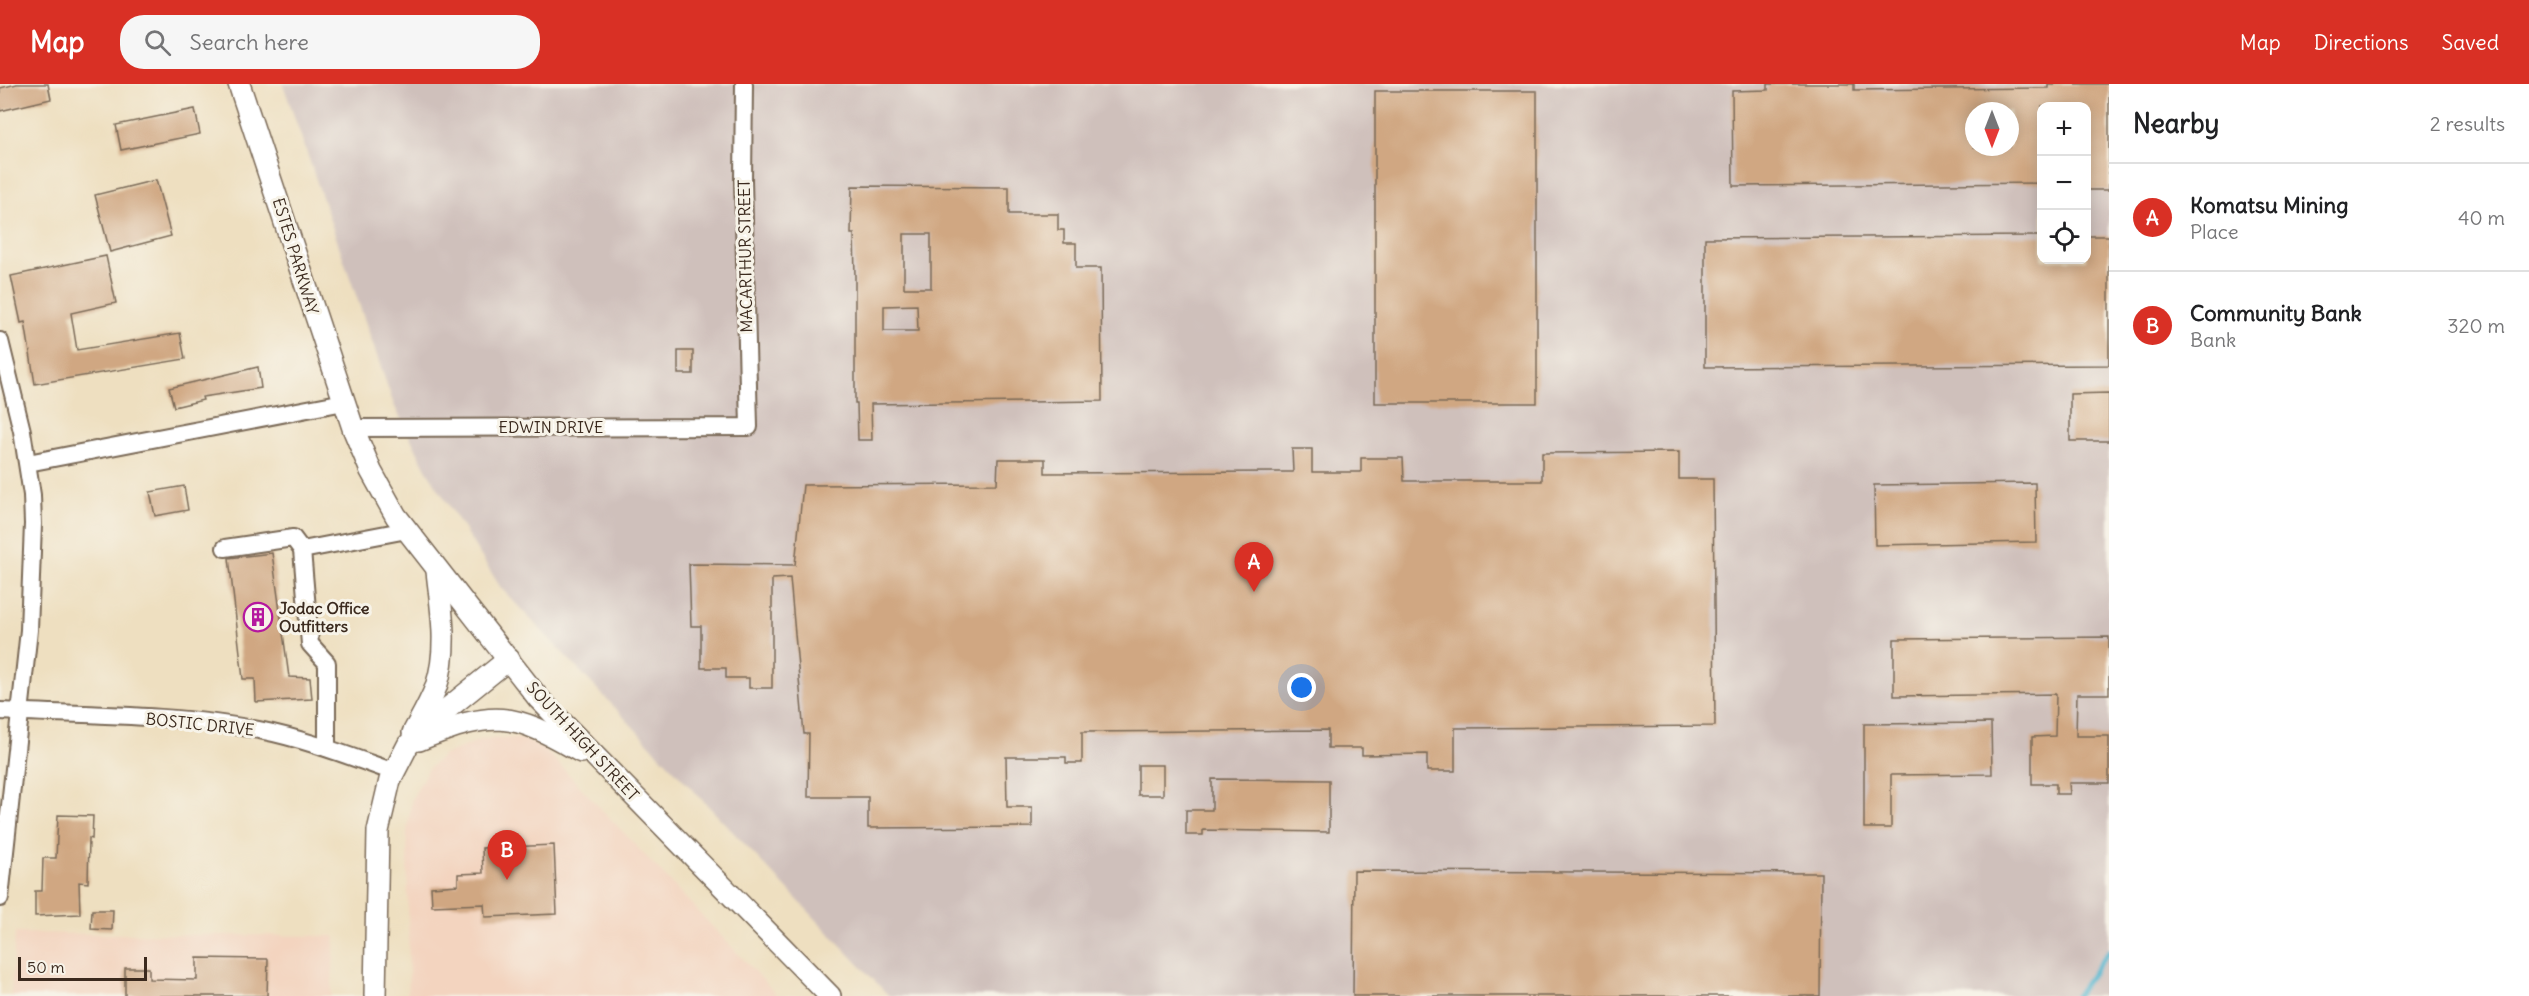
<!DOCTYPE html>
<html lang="en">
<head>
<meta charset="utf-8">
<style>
  body { margin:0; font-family:Delius,sans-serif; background:#f6f6f6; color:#202124 }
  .controls { position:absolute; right:18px; top:18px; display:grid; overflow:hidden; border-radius:12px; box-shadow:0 3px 15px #0003 }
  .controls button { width:54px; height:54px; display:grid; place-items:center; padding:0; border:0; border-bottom:2px solid #e0e0e0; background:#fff; color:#202124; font:30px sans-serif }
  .compass { position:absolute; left:1965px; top:18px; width:54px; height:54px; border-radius:50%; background:#fff; box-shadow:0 3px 15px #0003; rotate:180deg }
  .scale { position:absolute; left:18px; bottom:15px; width:129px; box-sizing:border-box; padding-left:6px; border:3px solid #3b2a1e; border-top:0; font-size:16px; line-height:21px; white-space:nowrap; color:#3b2a1e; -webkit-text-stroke:4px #f7f3e8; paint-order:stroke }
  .you { position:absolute; left:1302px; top:604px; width:21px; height:21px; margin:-15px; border:4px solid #fff; border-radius:50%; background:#1a73e8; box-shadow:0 0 0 9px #1a73e833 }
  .badge { display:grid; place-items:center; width:39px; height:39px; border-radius:50%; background:#d93025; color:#fff; font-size:20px; font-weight:700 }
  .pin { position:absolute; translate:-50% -50px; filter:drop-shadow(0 2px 3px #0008) }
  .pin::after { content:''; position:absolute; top:32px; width:21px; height:18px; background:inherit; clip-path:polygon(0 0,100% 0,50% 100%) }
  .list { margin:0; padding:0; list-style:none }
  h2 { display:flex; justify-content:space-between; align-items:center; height:78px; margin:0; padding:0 24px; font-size:26px }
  h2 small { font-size:20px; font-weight:400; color:#757577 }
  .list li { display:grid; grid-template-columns:39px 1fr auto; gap:18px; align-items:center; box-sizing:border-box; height:108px; padding:0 24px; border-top:2px solid #e0e0e0 }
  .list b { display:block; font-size:22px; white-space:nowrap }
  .list p { margin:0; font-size:20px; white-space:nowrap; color:#757577 }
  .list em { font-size:20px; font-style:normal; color:#757577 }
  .icon { flex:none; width:33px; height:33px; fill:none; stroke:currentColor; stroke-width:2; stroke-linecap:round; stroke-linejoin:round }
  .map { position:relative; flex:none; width:2109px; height:912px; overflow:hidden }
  header { display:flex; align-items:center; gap:36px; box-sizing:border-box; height:84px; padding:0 30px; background:#d93025; color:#fff }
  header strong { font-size:28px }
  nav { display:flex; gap:33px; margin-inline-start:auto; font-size:21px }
  .search { width:420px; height:54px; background:#f6f6f6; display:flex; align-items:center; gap:15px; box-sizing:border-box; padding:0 21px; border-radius:24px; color:#757577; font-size:22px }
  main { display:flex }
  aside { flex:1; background:#fff }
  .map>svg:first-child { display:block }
  .built { fill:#f3d4bf }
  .industrial { fill:#cfc0bb; fill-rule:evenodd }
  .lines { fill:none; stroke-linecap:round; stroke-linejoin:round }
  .stream { stroke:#50b4ce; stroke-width:5 }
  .building { fill:#d0a782; fill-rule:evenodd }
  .minor-casing { stroke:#7a6957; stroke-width:20 }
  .major-casing { stroke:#7a6957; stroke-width:24 }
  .minor { stroke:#fff; stroke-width:16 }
  .major { stroke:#fff; stroke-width:21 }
  .labels { text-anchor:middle; stroke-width:6; stroke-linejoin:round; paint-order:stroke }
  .street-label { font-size:16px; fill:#3b2a1e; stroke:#f7f3e8 }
  .poi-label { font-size:16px; font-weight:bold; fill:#3b2a1e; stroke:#f7f3e8; text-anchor:start }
</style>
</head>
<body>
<header>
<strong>Map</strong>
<div class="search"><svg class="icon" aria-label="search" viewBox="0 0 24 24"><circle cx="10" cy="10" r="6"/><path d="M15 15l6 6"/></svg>Search here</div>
<nav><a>Map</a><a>Directions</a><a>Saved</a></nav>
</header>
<main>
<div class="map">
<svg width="2109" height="912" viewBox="0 0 2109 912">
  <rect width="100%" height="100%" fill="#f7f3e8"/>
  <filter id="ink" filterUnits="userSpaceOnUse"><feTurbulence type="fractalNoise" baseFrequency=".0167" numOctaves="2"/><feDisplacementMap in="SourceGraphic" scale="12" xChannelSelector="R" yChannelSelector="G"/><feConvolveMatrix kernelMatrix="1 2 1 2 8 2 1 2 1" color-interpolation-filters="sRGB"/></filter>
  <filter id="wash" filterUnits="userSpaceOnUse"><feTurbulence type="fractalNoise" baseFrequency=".008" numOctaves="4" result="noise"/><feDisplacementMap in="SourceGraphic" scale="24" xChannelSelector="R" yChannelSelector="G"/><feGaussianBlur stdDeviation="1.35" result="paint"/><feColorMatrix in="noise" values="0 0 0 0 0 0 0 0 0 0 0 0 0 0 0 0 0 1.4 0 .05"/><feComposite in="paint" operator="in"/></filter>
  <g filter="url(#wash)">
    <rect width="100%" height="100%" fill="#eedfc0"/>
    <g class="built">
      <polygon points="505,654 524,655 542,664 553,674 778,912 407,912 409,893 407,747 412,715 428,685 444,671 482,655"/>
      <polygon points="15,849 335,852 331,912 11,912"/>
    </g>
    <path class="industrial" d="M283,0H2109V912H889L501,504L426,385L394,321ZM2042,22H2086V176H2042ZM1974,27H2010V63H1974Z"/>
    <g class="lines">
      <polyline class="stream" points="2076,912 2109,867"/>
    </g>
    <g id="blocks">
      <g class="building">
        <polygon points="17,0 48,0 51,15 0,27 0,4"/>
        <path d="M1768,0H1854V6L2048,4V0H2109V106H2086V22H2042V99L1733,102L1732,7L1768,6ZM1974,27H2010V63H1974Z"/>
        <rect x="1375" y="7" width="162" height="312"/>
        <polygon points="195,25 200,50 121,66 116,41"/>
        <polygon points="156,96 171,152 110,168 95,111"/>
        <path d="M852,102L1009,103V130H1058V146H1064V159H1076V184H1101L1102,317L871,320L872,356H858L857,319H855V192L854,150H851ZM904,150H931V204H904ZM917,221L918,247H884V222Z"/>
        <polygon points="2042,152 2042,176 2086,176 2086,152 2109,152 2109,281 1705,283 1705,154"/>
        <polygon points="106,172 116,219 71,229 77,266 180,249 185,275 35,300 25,238 21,239 11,192"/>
        <rect x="678" y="267" width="15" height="23"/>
        <polygon points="258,283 261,304 202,313 203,316 174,323 169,304"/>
        <polygon points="2109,309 2109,357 2070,357 2070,310"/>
        <polygon points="1292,365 1312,365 1312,388 1361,388 1361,374 1403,374 1404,397 1542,397 1542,369 1679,368 1679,395 1713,395 1715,642 1455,644 1455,687 1427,687 1427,670 1362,671 1362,664 1328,664 1328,646 1082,648 1082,679 1066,679 1066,673 1006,673 1007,723 1032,723 1032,743 868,744 868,713 808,713 809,650 804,650 790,494 772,495 772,604 749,604 749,594 726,594 726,584 701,584 701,542 691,542 689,480 795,481 803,401 997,400 998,375 1045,375 1045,389 1293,388"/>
        <polygon points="2035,399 2036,458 1875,461 1874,401"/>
        <polygon points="184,402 188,426 155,432 150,408"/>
        <polygon points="272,469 289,593 310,594 312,615 256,618 255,595 243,595 229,474"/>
        <polygon points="2109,553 2109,610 2077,610 2076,652 2109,652 2109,699 2069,699 2070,710 2056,710 2056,700 2032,700 2032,653 2055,652 2056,610 1894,612 1894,555"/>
        <polygon points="1991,639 1992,690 1891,691 1891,744 1864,744 1864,640"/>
        <rect x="1138" y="681" width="25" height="30"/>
        <polygon points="1212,695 1329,696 1329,748 1203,746 1203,751 1186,751 1186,726 1212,726"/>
        <polygon points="58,731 93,732 92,755 89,754 88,799 79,798 80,830 35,832 35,807 42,807 43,774 56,774"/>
        <polygon points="554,761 557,830 485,833 484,820 432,822 431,803 458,801 458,790 483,789 482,764"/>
        <polygon points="1354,787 1821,789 1820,912 1353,912"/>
        <polygon points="92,826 113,826 112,846 91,845"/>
        <polygon points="197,874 268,875 267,912 125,912 125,884 149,884 149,895 197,896"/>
      </g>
    </g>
  </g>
  <g filter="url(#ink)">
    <use href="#blocks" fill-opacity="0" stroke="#7a6957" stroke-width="1.5"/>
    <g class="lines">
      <g class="minor-casing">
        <g id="minor">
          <polyline points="0,257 22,347 32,411 33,440 29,546 0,814"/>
          <polyline points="353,344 749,343 743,96 744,0"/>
          <polyline points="28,379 344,318"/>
          <polyline points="225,464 293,454 302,466"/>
          <path d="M0,627C84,631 176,630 259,646C305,655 349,672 394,688"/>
          <polyline points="327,664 327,579 310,560 302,466 407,446"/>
        </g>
      </g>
      <g class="major-casing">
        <g id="major">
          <polyline points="239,0 353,344 371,387 396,432 539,615 830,912"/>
          <path d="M413,649C421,634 430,619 436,603C449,565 441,525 437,487"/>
          <path d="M419,656C494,626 511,627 581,668"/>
          <polyline points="375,912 378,747 390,696 408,661 442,629 509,575"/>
        </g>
      </g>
      <use href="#minor" class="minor"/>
      <use href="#major" class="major"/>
    </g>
  </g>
  <defs>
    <g id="building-ring" transform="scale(1.5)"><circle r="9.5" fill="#f7f3e8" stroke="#b5179e" stroke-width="1.5"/><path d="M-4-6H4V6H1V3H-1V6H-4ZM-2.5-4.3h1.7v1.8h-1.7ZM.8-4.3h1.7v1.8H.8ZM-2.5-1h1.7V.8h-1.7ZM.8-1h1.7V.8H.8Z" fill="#b5179e"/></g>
  </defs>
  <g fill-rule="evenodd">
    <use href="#building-ring" x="258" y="533"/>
  </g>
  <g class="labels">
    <g class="street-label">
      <text transform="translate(296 172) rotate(73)" y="6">ESTES PARKWAY</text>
      <text transform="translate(745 172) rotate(-91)" y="6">MACARTHUR STREET</text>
      <text x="551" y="349">EDWIN DRIVE</text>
      <text transform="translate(200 640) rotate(6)" y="6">BOSTIC DRIVE</text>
      <text transform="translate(583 657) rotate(47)" y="6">SOUTH HIGH STREET</text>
    </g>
    <g class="poi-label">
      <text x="279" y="530">Jodac Office<tspan x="279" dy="18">Outfitters</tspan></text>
    </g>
  </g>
</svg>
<div class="controls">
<button>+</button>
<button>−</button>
<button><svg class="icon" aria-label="locate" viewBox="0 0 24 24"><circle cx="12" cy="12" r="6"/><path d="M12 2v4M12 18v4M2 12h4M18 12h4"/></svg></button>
</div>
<svg class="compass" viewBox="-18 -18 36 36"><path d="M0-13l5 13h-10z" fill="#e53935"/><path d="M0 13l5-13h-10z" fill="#757577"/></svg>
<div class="scale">50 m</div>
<div class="you"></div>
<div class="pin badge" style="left:1254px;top:508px">A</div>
<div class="pin badge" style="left:507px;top:796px">B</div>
</div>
<aside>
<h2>Nearby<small>2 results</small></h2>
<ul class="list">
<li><span class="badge">A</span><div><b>Komatsu Mining</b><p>Place</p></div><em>40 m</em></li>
<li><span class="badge">B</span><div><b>Community Bank</b><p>Bank</p></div><em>320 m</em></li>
</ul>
</aside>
</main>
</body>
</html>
